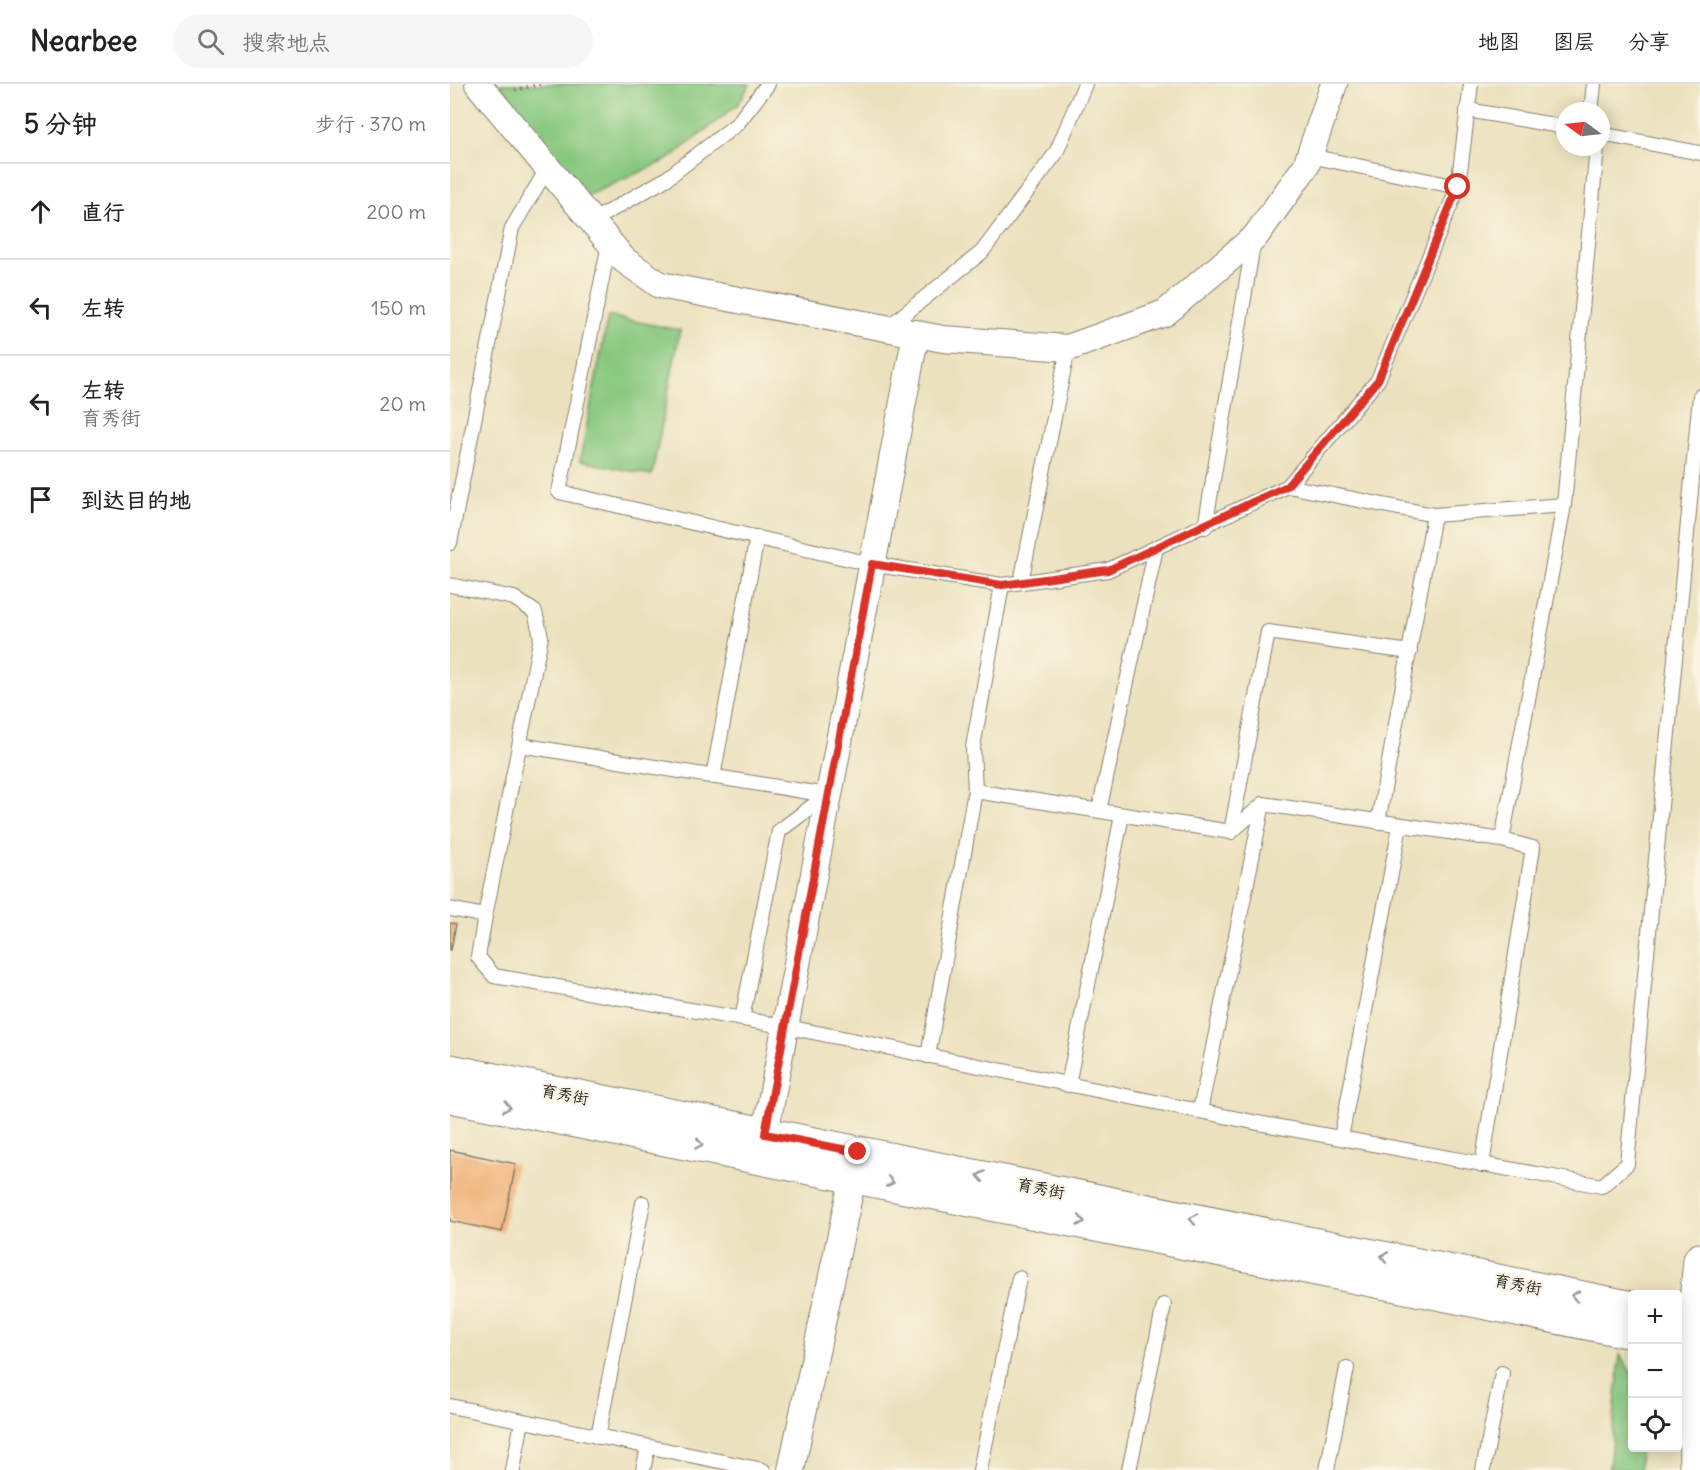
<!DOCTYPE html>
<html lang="zh">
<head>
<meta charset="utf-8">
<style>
  body { margin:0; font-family:Delius,"LXGW WenKai TC",sans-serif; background:#f6f6f6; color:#222 }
  .controls { position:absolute; right:18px; bottom:18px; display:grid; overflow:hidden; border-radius:6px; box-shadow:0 3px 15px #0003 }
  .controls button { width:54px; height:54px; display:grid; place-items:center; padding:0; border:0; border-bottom:2px solid #e0e0e0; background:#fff; color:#222; font:30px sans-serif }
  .compass { position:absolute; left:1106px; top:18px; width:54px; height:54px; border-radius:50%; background:#fff; box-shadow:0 3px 15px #0003; rotate:285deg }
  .stop { position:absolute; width:18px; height:18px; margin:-14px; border:4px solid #d93025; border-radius:50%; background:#fff }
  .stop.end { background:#d93025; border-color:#fff; box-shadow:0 2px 6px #0008 }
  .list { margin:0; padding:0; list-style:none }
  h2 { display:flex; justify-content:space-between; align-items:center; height:78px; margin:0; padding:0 24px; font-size:26px }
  h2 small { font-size:20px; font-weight:400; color:#767676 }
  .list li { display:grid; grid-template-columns:39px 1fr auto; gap:18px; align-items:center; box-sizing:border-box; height:96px; padding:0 24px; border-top:2px solid #e0e0e0 }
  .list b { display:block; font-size:22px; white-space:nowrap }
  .list p { margin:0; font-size:20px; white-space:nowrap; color:#767676 }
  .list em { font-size:20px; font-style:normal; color:#767676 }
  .icon { flex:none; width:33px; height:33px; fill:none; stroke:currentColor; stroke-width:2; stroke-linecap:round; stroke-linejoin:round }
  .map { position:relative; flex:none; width:1250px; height:1386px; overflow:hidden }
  header { display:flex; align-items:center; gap:36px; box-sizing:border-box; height:84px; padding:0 30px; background:#fff; border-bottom:2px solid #e0e0e0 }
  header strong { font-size:28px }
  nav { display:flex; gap:33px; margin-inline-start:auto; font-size:21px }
  .search { width:420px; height:54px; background:#f6f6f6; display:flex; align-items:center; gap:15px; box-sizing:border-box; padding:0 21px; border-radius:33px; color:#767676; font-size:22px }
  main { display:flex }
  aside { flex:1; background:#fff }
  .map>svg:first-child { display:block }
  .green { fill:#88c87f; stroke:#52724e; stroke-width:1.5 }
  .building { fill:#efac70 }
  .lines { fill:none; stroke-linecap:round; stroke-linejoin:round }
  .lane-casing { stroke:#847e6d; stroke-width:16 }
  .street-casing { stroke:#847e6d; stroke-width:28 }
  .secondary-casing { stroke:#847e6d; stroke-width:35 }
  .path { stroke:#847e6d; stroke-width:4; stroke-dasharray:1.5 4.5; stroke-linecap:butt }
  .lane { stroke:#fff; stroke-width:14 }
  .street { stroke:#fff; stroke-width:26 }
  .secondary { stroke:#fff; stroke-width:33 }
  .oneway { stroke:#999 }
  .route { stroke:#d93025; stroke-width:8 }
  .labels { text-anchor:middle; stroke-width:4.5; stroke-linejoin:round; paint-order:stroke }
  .street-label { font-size:16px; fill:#1c1c1c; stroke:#fcf5e5 }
</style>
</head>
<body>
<header>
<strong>Nearbee</strong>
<div class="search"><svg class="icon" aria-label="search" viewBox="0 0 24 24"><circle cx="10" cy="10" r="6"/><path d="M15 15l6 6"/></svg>搜索地点</div>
<nav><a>地图</a><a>图层</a><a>分享</a></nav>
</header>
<main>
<aside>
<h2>5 分钟<small>步行 · 370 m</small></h2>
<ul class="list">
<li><svg class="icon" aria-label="ahead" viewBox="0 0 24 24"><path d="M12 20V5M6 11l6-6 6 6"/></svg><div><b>直行</b></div><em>200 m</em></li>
<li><svg class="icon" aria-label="left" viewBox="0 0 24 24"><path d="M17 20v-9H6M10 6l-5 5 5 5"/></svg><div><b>左转</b></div><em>150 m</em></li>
<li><svg class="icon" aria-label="left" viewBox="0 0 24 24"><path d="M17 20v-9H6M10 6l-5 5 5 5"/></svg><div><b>左转</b><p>育秀街</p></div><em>20 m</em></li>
<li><svg class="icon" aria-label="arrive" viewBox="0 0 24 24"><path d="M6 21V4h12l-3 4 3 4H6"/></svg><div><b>到达目的地</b></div></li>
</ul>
</aside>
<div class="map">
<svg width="1250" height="1386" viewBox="0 0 1250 1386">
  <rect width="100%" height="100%" fill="#fcf5e5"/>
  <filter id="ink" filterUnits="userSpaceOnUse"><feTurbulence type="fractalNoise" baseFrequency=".0167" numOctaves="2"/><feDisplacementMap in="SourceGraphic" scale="12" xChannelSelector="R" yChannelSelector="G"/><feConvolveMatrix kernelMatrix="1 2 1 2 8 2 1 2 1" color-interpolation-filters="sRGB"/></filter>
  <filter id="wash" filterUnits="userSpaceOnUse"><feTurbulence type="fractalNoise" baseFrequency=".008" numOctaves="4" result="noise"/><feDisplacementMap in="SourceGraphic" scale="24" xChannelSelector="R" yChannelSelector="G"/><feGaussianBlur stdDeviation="1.35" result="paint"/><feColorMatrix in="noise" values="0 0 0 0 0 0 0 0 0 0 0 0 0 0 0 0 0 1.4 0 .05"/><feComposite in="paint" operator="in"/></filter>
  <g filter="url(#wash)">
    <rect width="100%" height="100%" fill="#ece1be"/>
    <g class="green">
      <polygon points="49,0 300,0 288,20 219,75 134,113"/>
      <polygon points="158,232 230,246 202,391 130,377"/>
      <polygon points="1170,1271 1182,1290 1182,1364 1189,1364 1190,1386 1159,1386"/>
    </g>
    <g id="blocks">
      <g class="building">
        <polygon points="0,839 6,840 1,866 0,866"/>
        <polygon points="0,1066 66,1080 52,1148 0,1137"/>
      </g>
    </g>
  </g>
  <g filter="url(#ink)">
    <use href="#blocks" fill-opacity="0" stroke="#847e6d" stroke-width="1.5"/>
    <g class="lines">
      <g class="lane-casing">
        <g id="lane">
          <polyline points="1017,26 1115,43"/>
          <polyline points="1141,27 1144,0"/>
          <polyline points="1151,50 1250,69"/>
          <polyline points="860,72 1008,103"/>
          <polyline points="140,138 216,95 287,40 318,0"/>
          <polyline points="159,160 109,408 421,480 552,501 658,486 838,402 928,296 1008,103 1021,0"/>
          <polyline points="437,244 532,168 606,69 635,0"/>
          <polyline points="838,402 984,431 1114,421"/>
          <polyline points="755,443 804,155"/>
          <polyline points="0,459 62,144 97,85"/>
          <polyline points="571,498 618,264"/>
          <polyline points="0,501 64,514 85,528 91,553 35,832"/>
          <polyline points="552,501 523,663 525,707 781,748 813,720 1052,756"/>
          <polyline points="70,661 377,711"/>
          <polyline points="263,693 307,453"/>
          <polyline points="649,727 706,464"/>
          <polyline points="928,738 984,431"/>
          <polyline points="781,748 818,548 960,568"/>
          <polyline points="0,825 35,832 28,873 44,892 333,942 808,1039 1152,1102 1177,1080 1250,312"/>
          <polyline points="292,935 329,747 377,711"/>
          <polyline points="478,972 525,707"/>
          <polyline points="618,1001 672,731"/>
          <polyline points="750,1027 813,720"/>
          <polyline points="891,1054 950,742"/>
          <polyline points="1032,1081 1083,764 1052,756 1114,421 1147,63"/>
          <polyline points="0,1322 313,1386"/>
          <polyline points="148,1353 193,1119"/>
          <polyline points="63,1386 72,1337"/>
          <polyline points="193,1386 198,1363"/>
          <polyline points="530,1386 569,1194"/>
          <polyline points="679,1386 714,1221"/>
          <polyline points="877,1386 897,1284"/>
          <polyline points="1033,1386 1052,1289"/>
        </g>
      </g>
      <g class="street-casing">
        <g id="street">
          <polyline points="28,0 174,176 210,201 493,255 618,264 715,229 805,153 856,82 884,0"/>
          <polyline points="315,1050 466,249"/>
          <polyline points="341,1386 407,1074"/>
        </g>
      </g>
      <g class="secondary-casing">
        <g id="secondary">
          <polyline points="0,987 1182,1224"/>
          <polyline points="0,1012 1182,1248"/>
          <polyline points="1246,1386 1244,1236 1250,1176"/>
        </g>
      </g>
      <polyline class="path" points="65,6 92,0"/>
      <use href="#lane" class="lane"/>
      <use href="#street" class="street"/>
      <use href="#secondary" class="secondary"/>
    </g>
    <defs><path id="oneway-chevron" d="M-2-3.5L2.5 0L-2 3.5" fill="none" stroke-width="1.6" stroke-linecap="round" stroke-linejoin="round" transform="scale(1.5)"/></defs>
    <g class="oneway">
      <use href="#oneway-chevron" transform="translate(57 1023) rotate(11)"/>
      <use href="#oneway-chevron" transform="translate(249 1060) rotate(11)"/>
      <use href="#oneway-chevron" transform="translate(531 1092) rotate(-169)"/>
      <use href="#oneway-chevron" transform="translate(440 1098) rotate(11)"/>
      <use href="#oneway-chevron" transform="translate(743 1135) rotate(-169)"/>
      <use href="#oneway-chevron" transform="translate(631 1137) rotate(11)"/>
      <use href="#oneway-chevron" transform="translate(934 1173) rotate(-169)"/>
      <use href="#oneway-chevron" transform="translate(1125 1212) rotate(-169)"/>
    </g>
  </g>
  <g class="lines" filter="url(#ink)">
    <polyline class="route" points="408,1068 315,1050 422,480 552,501 658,486 837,402 928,296 1008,103"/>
  </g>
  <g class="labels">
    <g class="street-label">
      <text transform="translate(115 1010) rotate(11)" y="6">育秀街</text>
      <text transform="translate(591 1104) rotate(11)" y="6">育秀街</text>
      <text transform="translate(1068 1200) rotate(11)" y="6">育秀街</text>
    </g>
  </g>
</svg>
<div class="controls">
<button>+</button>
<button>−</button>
<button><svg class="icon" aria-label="locate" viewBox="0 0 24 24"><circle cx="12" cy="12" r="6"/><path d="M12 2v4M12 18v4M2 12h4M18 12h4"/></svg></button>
</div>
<svg class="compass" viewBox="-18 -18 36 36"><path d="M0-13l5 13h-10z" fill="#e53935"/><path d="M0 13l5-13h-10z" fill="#767676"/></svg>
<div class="stop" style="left:1008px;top:103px"></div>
<div class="stop end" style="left:408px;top:1068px"></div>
</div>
</main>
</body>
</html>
